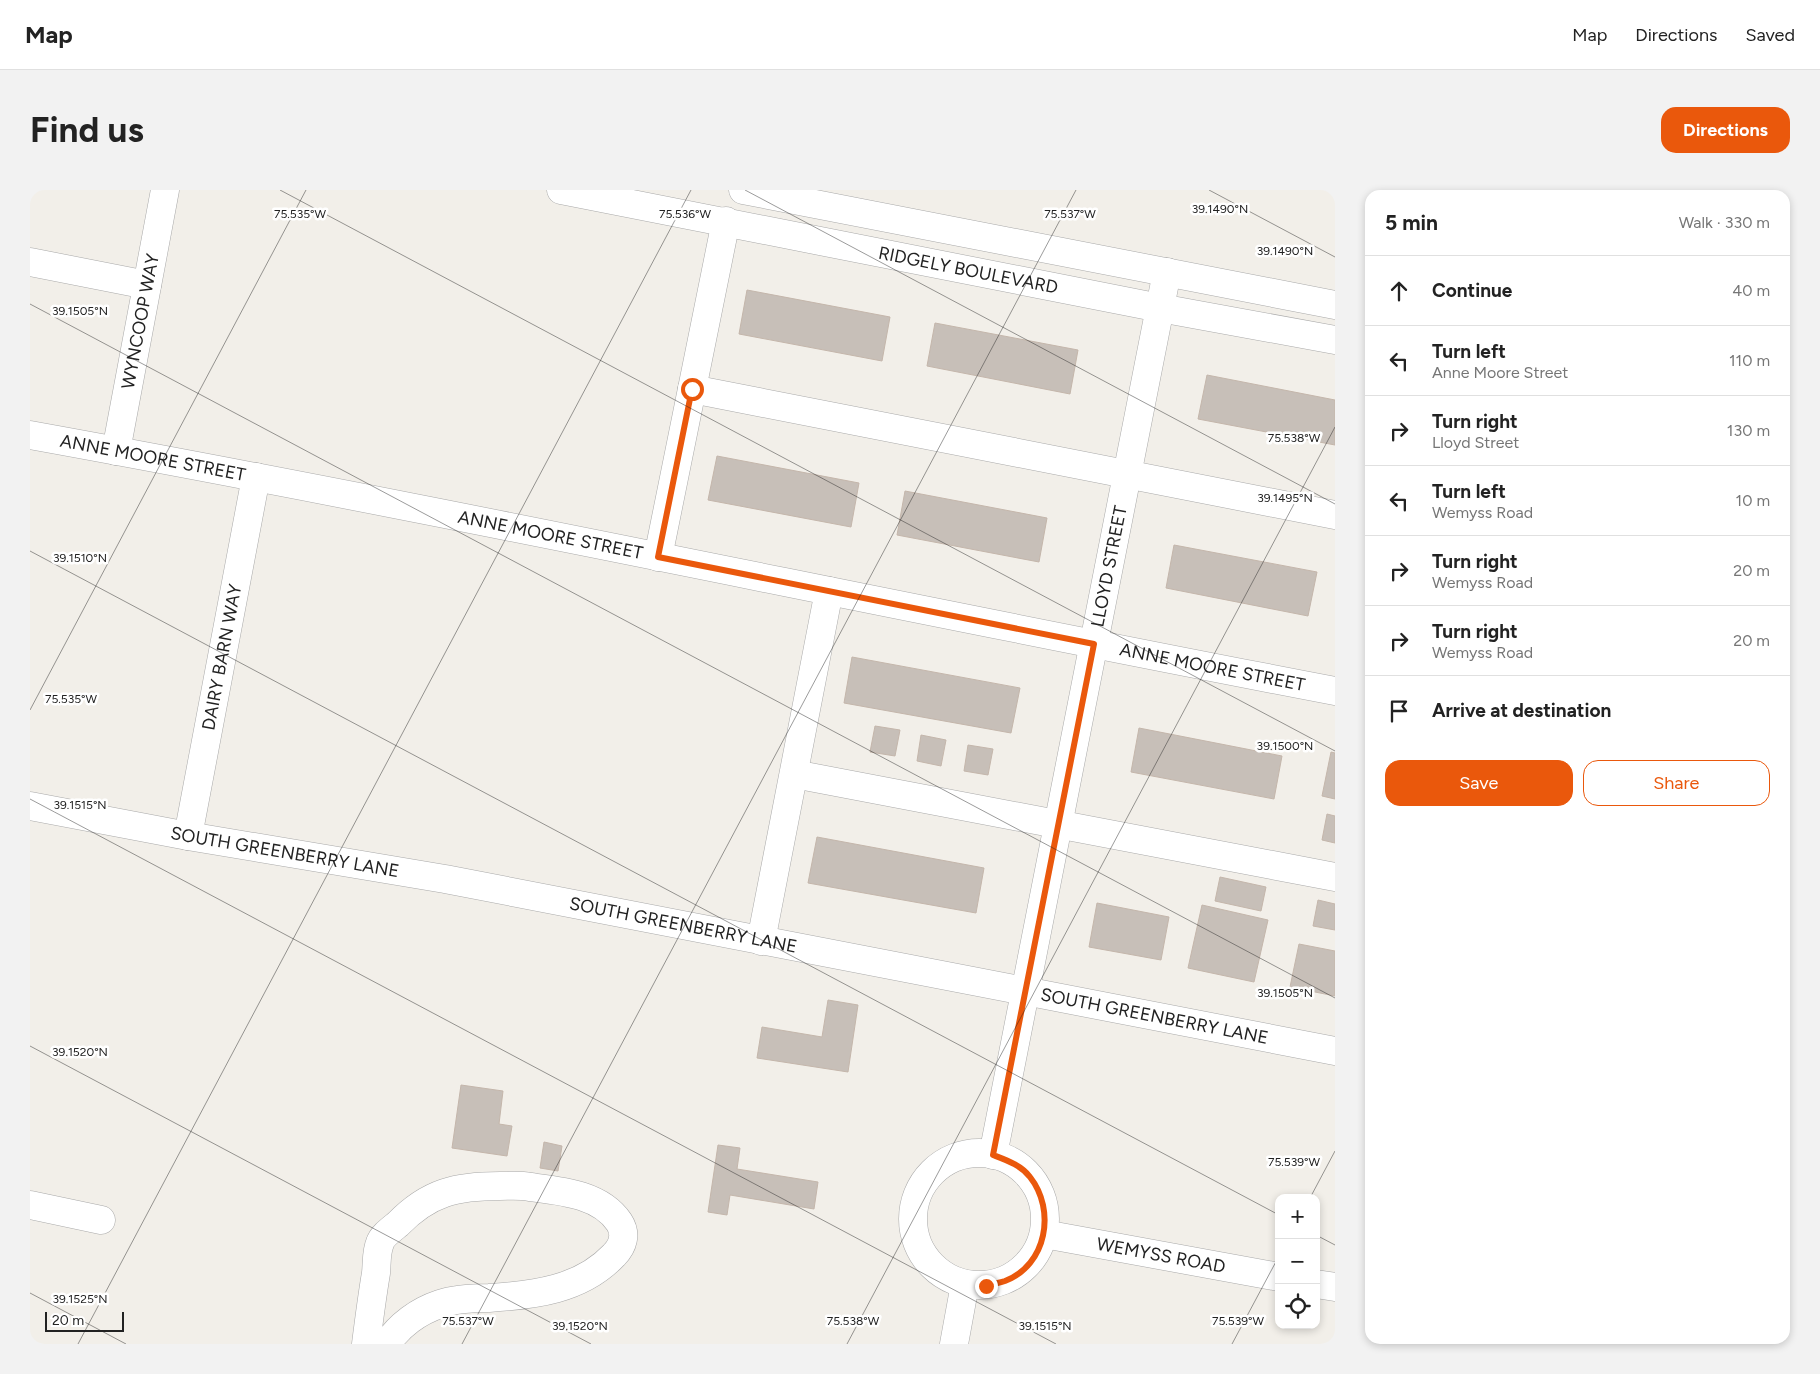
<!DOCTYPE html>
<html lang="en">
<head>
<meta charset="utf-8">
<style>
  body { margin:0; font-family:Figtree,sans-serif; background:#f2f2f2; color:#222 }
  .controls { position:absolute; right:15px; bottom:15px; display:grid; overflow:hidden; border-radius:10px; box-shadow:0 2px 8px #0003 }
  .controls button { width:45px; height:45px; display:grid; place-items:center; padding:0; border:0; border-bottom:1px solid #e0e0e0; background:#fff; color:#222; font:25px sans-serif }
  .scale { position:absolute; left:15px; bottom:12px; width:79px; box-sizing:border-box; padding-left:5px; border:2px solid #222; border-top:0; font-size:14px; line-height:18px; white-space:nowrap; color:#222; -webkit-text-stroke:4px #fff; paint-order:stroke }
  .stop { position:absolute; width:15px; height:15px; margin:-11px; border:4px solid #ea580c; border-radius:50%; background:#fff }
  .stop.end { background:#ea580c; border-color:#fff; box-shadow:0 1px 5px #0008 }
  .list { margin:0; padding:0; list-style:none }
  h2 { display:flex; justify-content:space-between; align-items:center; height:65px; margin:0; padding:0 20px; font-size:21px }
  h2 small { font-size:16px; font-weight:400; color:#767676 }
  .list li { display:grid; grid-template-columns:32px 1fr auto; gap:15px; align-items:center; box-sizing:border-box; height:70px; padding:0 20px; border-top:1px solid #e0e0e0 }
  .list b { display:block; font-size:19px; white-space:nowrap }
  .list p { margin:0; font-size:16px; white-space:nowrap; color:#767676 }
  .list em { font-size:16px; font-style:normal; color:#767676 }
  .actions { display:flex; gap:10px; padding:15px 20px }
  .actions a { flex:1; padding:11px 0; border:1px solid #ea580c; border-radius:15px; text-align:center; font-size:18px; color:#ea580c }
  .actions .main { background:#ea580c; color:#fff }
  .icon { flex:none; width:28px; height:28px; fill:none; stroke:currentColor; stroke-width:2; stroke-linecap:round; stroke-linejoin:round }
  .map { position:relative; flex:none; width:1305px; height:1154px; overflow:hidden; border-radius:15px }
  header { display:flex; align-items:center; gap:30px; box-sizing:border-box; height:70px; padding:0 25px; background:#fff; border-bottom:1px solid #e0e0e0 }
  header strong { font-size:24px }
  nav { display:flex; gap:28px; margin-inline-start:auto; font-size:18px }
  .intro { display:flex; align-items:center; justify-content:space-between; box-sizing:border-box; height:120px; padding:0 30px }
  h1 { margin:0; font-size:35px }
  .button { padding:12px 22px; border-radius:15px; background:#ea580c; color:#fff; font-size:18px; font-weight:700 }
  main { display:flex; gap:30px; padding:0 30px }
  aside { flex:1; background:#fff; border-radius:15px; box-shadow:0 2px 8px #0003 }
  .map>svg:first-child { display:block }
  .building { fill:#c7bfb8; stroke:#c4b6ab }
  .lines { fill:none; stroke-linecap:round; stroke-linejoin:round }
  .minor-casing { stroke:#a9a9a9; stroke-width:29 }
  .minor { stroke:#fff; stroke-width:28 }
  .route { stroke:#ea580c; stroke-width:6 }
  .ticks { fill:none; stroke:#222; stroke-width:1; stroke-opacity:0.45 }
  .labels { text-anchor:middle; stroke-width:5; stroke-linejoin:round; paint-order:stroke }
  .street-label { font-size:18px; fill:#222; stroke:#fff }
  .ticks-label { font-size:12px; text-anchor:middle; fill:#222; stroke:#fff; stroke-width:5; stroke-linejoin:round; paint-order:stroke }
</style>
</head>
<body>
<header>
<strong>Map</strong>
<nav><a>Map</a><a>Directions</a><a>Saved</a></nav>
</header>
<div class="intro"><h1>Find us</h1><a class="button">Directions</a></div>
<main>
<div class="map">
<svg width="1305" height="1154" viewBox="0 0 1305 1154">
  <rect width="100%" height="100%" fill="#f2efe9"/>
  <g class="building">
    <polygon points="717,100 860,127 852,171 709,144"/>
    <polygon points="905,133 1048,160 1040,204 897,176"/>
    <polygon points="1177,185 1305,210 1305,255 1168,229"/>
    <polygon points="687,266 829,293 821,337 678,310"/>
    <polygon points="875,301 1017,328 1009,372 867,345"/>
    <polygon points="1144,355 1287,382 1278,426 1136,398"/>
    <polygon points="822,467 990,498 981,543 814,513"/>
    <polygon points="845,536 870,540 865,566 840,562"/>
    <polygon points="1109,538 1252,566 1244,609 1101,582"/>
    <polygon points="891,545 916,550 911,576 887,571"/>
    <polygon points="938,555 963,559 958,585 934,581"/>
    <polygon points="1301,562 1305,563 1305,609 1292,606"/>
    <polygon points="1297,624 1305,626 1305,653 1292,650"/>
    <polygon points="787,647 954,678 946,723 778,693"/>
    <polygon points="1190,687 1236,697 1231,721 1185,711"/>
    <polygon points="1288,710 1305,714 1305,740 1283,736"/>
    <polygon points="1067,713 1139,727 1131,770 1059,757"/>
    <polygon points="1172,715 1238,730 1224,792 1158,778"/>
    <polygon points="1269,754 1305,761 1305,806 1260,797"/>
    <polygon points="798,810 828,815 818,882 727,868 732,837 792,847"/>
    <polygon points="431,895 473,901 469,934 482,936 477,966 422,958"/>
    <polygon points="514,952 532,956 528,981 510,978"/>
    <polygon points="688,955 710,958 707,979 788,992 784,1019 700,1005 697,1025 678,1022"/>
  </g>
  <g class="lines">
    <g class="minor-casing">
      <g id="minor">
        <path id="s1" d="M531,0L1130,118L1305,150"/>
        <polyline points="713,0 1305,115"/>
        <polyline points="0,72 117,95"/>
        <polyline points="662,199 1305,325"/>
        <path id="s2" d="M0,245C436,324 870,418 1305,501"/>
        <path id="s3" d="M86,261L135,0"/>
        <polyline points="628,367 696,31"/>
        <polyline points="764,584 1305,687"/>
        <path id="s4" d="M0,616L158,646L415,689L1305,861"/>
        <path id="s5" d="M158,646L226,287"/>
        <polyline points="731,751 799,401"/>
        <circle cx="949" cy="1029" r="66"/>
        <path id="s6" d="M963,965L1137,82"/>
        <polyline points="0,1015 71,1030"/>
        <path id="s7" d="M1014,1044L1249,1087"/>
        <polyline points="1286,1094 1305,1097"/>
        <path d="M336,1154C339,1130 342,1107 346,1083C347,1074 346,1062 350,1053C352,1046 362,1039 368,1034C399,1002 427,996 470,996C480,996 490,995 500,997C531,1001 570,1004 589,1032C597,1044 593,1056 584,1065C551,1100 504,1105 459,1108C444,1108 424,1109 410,1114C389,1121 369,1135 357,1154"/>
        <polyline points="924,1154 935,1094"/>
      </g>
    </g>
    <use href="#minor" class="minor"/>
  </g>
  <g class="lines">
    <path class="route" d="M662,199L628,367L1064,454L963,965C976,970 991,975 1000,987C1026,1020 1017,1075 975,1091C969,1093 962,1094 956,1096"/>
  </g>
  <path class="ticks" d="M250,0L1305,561M715,0L1305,314M1179,0L1305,67M0,114L1305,808M0,361L1249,1025M0,520L276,0M0,609L1026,1154M0,856L561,1154M1280,1008L1305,961M1286,1045L1305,1055M0,1103L96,1154M48,1154L661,0M432,1154L1046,0M817,1154L1305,237M1202,1154L1249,1066"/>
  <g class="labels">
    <g class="street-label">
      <text dy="6" stroke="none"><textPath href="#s1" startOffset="415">RIDGELY BOULEVARD</textPath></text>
      <text dy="6" stroke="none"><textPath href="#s3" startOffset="132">WYNCOOP WAY</textPath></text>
      <text dy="6" stroke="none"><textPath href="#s2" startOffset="125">ANNE MOORE STREET</textPath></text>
      <text dy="6" stroke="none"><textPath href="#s2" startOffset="530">ANNE MOORE STREET</textPath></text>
      <text dy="6" stroke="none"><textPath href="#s6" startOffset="600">LLOYD STREET</textPath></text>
      <text dy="6" stroke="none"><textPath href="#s5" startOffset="182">DAIRY BARN WAY</textPath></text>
      <text dy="6" stroke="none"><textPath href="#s2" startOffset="1205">ANNE MOORE STREET</textPath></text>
      <text dy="6" stroke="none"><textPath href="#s4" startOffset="259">SOUTH GREENBERRY LANE</textPath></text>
      <text dy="6" stroke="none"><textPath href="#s4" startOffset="664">SOUTH GREENBERRY LANE</textPath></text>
      <text dy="6" stroke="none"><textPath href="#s4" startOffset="1144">SOUTH GREENBERRY LANE</textPath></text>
      <text dy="6" stroke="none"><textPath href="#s7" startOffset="119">WEMYSS ROAD</textPath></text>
    </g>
  </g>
  <g class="ticks-label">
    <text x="1190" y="23">39.1490°N</text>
    <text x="270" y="28">75.535°W</text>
    <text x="655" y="28">75.536°W</text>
    <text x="1040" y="28">75.537°W</text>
    <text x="1255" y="65">39.1490°N</text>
    <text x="50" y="125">39.1505°N</text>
    <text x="1264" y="252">75.538°W</text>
    <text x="1255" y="312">39.1495°N</text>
    <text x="50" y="372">39.1510°N</text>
    <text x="41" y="513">75.535°W</text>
    <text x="1255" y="560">39.1500°N</text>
    <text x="50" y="619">39.1515°N</text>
    <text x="1255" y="807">39.1505°N</text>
    <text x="50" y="866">39.1520°N</text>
    <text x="1264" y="976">75.539°W</text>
    <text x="50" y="1113">39.1525°N</text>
    <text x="438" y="1135">75.537°W</text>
    <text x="823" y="1135">75.538°W</text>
    <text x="1208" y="1135">75.539°W</text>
    <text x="550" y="1140">39.1520°N</text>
    <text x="1015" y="1140">39.1515°N</text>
  </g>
</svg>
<div class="controls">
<button>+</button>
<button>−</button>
<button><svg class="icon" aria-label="locate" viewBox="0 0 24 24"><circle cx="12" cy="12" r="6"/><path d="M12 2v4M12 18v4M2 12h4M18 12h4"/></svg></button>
</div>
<div class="scale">20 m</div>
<div class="stop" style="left:662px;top:199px"></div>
<div class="stop end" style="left:956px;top:1096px"></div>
</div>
<aside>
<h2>5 min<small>Walk · 330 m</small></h2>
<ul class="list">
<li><svg class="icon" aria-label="ahead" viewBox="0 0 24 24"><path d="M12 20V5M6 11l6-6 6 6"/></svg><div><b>Continue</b></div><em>40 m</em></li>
<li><svg class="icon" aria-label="left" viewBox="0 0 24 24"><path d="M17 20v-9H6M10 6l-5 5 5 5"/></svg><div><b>Turn left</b><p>Anne Moore Street</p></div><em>110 m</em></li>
<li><svg class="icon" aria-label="right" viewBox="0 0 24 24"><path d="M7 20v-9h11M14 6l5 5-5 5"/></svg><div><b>Turn right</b><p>Lloyd Street</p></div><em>130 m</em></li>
<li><svg class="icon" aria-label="left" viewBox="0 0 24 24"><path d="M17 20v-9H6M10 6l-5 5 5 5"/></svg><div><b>Turn left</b><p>Wemyss Road</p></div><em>10 m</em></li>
<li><svg class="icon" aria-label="right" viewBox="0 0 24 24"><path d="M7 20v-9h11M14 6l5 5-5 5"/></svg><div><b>Turn right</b><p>Wemyss Road</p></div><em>20 m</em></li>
<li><svg class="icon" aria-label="right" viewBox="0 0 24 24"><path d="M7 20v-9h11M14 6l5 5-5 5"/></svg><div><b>Turn right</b><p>Wemyss Road</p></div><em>20 m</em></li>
<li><svg class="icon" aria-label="arrive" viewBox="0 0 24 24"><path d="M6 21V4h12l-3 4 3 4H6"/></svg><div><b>Arrive at destination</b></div></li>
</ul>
<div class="actions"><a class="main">Save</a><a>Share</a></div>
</aside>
</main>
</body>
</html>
